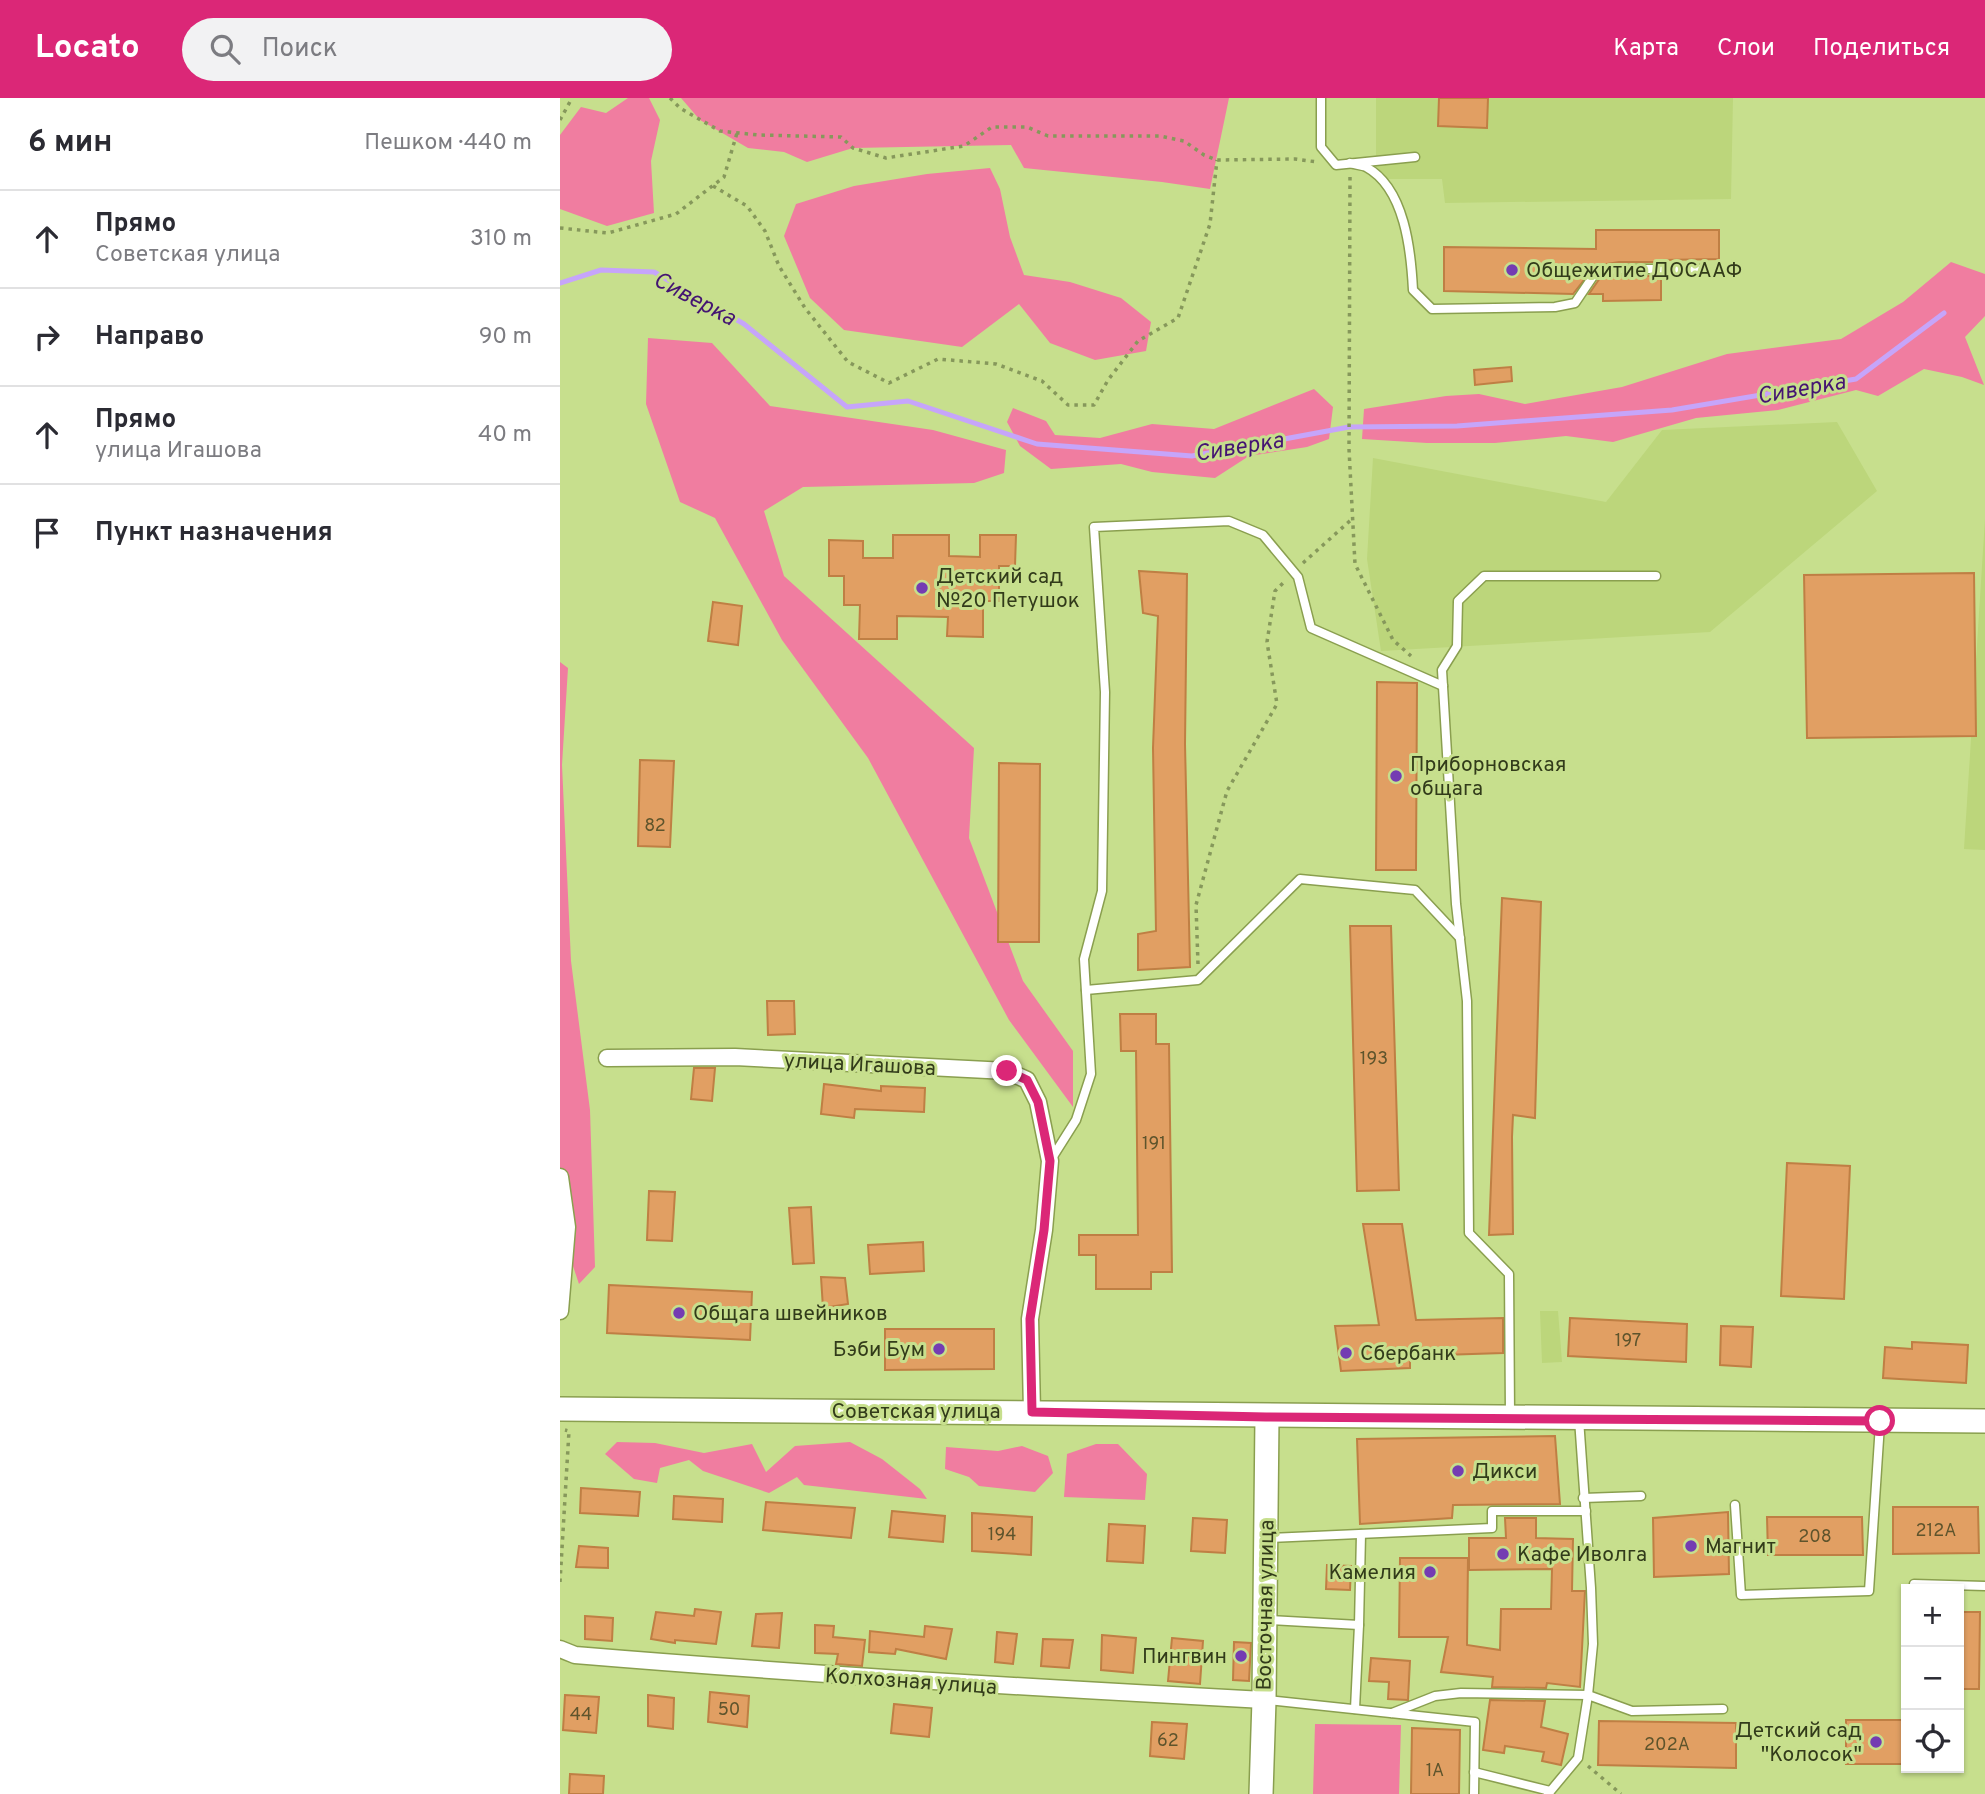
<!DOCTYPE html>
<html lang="ru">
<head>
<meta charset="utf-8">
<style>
  body { margin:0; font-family:Overpass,sans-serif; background:#f2f2f3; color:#2b2b33 }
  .controls { position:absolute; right:21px; bottom:21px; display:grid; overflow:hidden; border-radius:0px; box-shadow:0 2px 5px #0004 }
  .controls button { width:63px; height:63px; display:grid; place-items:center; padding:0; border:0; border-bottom:2px solid #e1e1e2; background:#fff; color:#2b2b33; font:35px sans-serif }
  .stop { position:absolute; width:21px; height:21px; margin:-16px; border:5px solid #db2777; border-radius:50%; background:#fff }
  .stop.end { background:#db2777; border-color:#fff; box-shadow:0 2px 7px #0008 }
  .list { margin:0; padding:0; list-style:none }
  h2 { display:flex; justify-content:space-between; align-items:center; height:91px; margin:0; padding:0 28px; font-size:30px }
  h2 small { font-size:23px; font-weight:400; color:#7c7c81 }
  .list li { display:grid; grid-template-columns:46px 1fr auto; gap:21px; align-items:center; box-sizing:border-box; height:98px; padding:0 28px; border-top:2px solid #e1e1e2 }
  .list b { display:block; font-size:26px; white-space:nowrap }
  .list p { margin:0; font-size:23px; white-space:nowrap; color:#7c7c81 }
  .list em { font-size:23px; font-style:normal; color:#7c7c81 }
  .icon { flex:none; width:38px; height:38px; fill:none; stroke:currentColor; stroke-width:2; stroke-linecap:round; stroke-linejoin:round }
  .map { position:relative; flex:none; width:1425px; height:1696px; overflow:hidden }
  header { display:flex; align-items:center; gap:42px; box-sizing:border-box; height:98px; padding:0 35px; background:#db2777; color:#fff }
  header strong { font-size:33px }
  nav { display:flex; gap:38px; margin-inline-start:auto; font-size:24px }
  .search { width:490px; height:63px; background:#f2f2f3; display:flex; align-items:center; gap:18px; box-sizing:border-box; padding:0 24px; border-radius:38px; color:#7c7c81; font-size:26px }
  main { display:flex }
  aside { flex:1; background:#fff }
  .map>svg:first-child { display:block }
  .built { fill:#bcd67b }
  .green { fill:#f07da0 }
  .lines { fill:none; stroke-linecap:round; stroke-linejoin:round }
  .stream { stroke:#c6a5fa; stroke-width:5 }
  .building { fill:#e19f63; stroke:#bf7f44; stroke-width:2 }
  .service-casing { stroke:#8a9f4f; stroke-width:11 }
  .minor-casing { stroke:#8a9f4f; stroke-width:19 }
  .secondary-casing { stroke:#8a9f4f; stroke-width:26 }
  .path { stroke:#86985b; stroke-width:3.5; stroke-dasharray:3.5 5; stroke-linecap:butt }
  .service { stroke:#fff; stroke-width:8 }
  .minor { stroke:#fff; stroke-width:16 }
  .secondary { stroke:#fff; stroke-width:23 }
  .route { stroke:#db2777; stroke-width:9 }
  .poi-dot { fill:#743cb2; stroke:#c7df8d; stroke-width:2.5 }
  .labels { text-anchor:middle; stroke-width:6; stroke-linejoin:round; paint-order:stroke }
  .number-label { font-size:18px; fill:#5e542c }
  .poi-label { font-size:21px; fill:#323b1a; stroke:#c7df8d; text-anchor:start }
  .street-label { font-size:21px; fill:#323b1a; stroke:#c7df8d }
  .water-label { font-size:23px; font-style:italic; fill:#441472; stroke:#c7df8d }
</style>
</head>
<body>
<header>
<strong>Locato</strong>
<div class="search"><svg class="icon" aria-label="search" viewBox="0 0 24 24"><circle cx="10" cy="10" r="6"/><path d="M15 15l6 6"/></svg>Поиск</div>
<nav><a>Карта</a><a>Слои</a><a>Поделиться</a></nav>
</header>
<main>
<aside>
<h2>6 мин<small>Пешком · 440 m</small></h2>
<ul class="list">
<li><svg class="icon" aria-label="ahead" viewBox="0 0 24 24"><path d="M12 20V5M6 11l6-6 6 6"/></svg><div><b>Прямо</b><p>Советская улица</p></div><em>310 m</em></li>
<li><svg class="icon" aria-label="right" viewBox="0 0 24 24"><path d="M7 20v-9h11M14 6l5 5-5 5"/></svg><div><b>Направо</b></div><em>90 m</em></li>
<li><svg class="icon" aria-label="ahead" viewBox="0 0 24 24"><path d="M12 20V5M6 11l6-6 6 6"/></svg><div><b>Прямо</b><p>улица Игашова</p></div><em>40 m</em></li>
<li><svg class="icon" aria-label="arrive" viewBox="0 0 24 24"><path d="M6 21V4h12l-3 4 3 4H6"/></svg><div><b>Пункт назначения</b></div></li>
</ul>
</aside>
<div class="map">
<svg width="1425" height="1696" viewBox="0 0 1425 1696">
  <rect width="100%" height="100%" fill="#c7df8d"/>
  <g class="built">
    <polygon points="816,0 1173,0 1171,101 885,105 882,81 816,81"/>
    <polygon points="1277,324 1317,393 1150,534 821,553 807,461 813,360 1046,404 1102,332"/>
    <polygon points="1425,421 1425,752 1404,751"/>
    <polygon points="980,1213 998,1213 1002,1264 982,1265"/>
  </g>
  <g class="green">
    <polygon points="68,0 89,0 100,22 91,63 94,115 47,128 0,111 0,37 21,9 46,15"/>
    <polygon points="121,0 669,0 650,91 602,84 464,70 451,47 293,50 247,64 224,54 188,50 140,22"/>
    <polygon points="430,70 440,91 450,139 464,177 510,184 561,200 591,224 586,253 535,262 490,245 459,206 402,249 284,232 250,200 224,138 236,106 294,88 367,76"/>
    <polygon points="1391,164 1425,176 1425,218 1405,239 1424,287 1402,279 1364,271 1318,298 1296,292 1218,312 1136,320 1053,344 1006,338 935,345 867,345 802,341 804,311 886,298 919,296 965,306 1062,289 1167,256 1281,241 1343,204"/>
    <polygon points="88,240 152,245 210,308 373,332 446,352 444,375 414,385 243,389 204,413 224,478 414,650 409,740 463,883 513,953 513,1009 449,922 308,660 222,542 155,420 120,404 86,306"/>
    <polygon points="754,291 773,309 769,341 747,349 689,358 655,380 592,374 561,366 491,371 460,348 447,324 453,310 486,323 495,337 540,340 592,326 654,331"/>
    <polygon points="0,564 8,570 2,667 11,863 30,1012 35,1169 19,1186 0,1129"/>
    <polygon points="57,1344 95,1345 144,1355 192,1346 206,1374 235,1348 290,1344 322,1361 360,1391 367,1401 244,1387 237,1379 209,1395 143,1373 129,1362 100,1370 97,1385 74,1381 45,1356"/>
    <polygon points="536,1346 558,1346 587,1376 585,1402 504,1399 507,1356"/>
    <polygon points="462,1348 488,1358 493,1375 475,1394 419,1388 409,1379 385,1371 386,1349 438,1353"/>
    <polygon points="755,1626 841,1627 839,1696 753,1696"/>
  </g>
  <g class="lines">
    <polyline class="stream" points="0,185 41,172 94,174 184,226 287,309 348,303 477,346 632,358 789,329 897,328 1112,312 1296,281 1384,215"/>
  </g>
  <g class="building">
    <polygon points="879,0 928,0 927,30 878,28"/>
    <polygon points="1036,132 1159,132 1159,161 1102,162 1102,164 1059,164 1035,168 1013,196 884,193 884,149 1036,151"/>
    <polygon points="1059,178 1101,178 1101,202 1043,203 1043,196 1029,196 1040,180"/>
    <polygon points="951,269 952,283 915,287 914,272"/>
    <polygon points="333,437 389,437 389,458 420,459 420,437 456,437 455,468 439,468 439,503 423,503 423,539 387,538 388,519 337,518 337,541 299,541 300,507 284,507 284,478 269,478 269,442 303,443 303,460 333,460"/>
    <polygon points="579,473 627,476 625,646 630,869 578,872 578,836 596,833 593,650 598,518 583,515"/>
    <polygon points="1414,475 1416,638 1247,640 1244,477"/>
    <polygon points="153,504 182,508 178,547 148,543"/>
    <polygon points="817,584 857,585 856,772 816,772"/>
    <polygon points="80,662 114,663 110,749 78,748"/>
    <polygon points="439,665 480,666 479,844 438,844"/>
    <polygon points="942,800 981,804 975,1020 953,1017 952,1039 953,1136 929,1137"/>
    <polygon points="790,828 831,828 839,1092 797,1093"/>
    <polygon points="207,903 234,903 235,936 208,937"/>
    <polygon points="560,916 596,916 596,946 609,946 612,1174 591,1174 591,1191 536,1191 536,1157 519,1157 519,1137 578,1137 576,953 561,953"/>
    <polygon points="134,970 155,970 152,1003 131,1001"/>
    <polygon points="264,986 321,993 321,988 365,990 364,1014 295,1011 294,1020 261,1016"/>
    <polygon points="1227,1065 1290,1068 1284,1201 1221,1198"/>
    <polygon points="89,1093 115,1094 112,1143 87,1142"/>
    <polygon points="251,1109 254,1165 233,1166 229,1110"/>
    <polygon points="803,1126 842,1126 856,1222 943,1220 943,1255 850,1258 850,1270 781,1273 775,1228 819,1227"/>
    <polygon points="363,1144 364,1173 310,1176 308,1147"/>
    <polygon points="261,1179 285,1180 288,1206 263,1210"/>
    <polygon points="49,1187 192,1194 190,1242 47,1235"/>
    <polygon points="1010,1220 1127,1226 1126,1264 1008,1258"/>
    <polygon points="1161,1228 1193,1229 1191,1269 1160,1267"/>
    <polygon points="325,1231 434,1231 434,1271 325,1272"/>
    <polygon points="1352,1244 1408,1247 1406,1285 1323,1280 1325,1249 1352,1251"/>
    <polygon points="995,1338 1000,1406 893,1407 892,1420 800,1426 797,1341"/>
    <polygon points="21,1390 80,1394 78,1418 20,1415"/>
    <polygon points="114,1398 163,1401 162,1424 113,1421"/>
    <polygon points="206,1404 295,1410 291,1440 203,1432"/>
    <polygon points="1333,1409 1418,1409 1419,1455 1333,1456"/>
    <polygon points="332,1413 385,1418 383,1444 329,1439"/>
    <polygon points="1168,1414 1169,1476 1094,1479 1093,1420"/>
    <polygon points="412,1415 472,1419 471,1457 412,1453"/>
    <polygon points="1207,1419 1302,1419 1303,1457 1208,1457"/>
    <polygon points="633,1420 667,1422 665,1455 631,1453"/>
    <polygon points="945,1420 976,1420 976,1440 1013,1441 1012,1493 1025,1493 1020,1589 987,1585 986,1590 932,1589 933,1579 881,1574 888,1539 839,1539 840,1460 908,1460 907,1547 940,1552 941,1511 991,1511 992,1471 909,1472 909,1440 946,1440"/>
    <polygon points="549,1426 585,1428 583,1465 547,1463"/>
    <polygon points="19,1448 48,1450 48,1470 16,1469"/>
    <polygon points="767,1467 791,1468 790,1492 766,1491"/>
    <polygon points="135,1511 161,1514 156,1546 115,1542 115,1545 91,1541 96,1514 134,1518"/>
    <polygon points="1399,1514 1420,1514 1419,1591 1399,1591"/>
    <polygon points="222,1515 219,1550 192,1548 196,1516"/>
    <polygon points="25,1518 53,1520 52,1543 25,1541"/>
    <polygon points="255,1527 274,1528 273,1539 305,1542 302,1568 276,1566 278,1556 255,1555"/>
    <polygon points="365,1528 392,1531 386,1561 336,1551 335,1556 309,1554 310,1533 364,1539"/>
    <polygon points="437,1534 457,1536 453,1566 435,1564"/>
    <polygon points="542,1537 576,1540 573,1575 541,1572"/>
    <polygon points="612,1540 643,1543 640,1586 608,1583"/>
    <polygon points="483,1541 513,1542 509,1570 481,1568"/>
    <polygon points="674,1544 691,1545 689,1583 673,1582"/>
    <polygon points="811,1560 850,1563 848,1602 828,1601 829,1584 809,1583"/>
    <polygon points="150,1594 189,1598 187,1629 148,1624"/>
    <polygon points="5,1597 39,1599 36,1635 3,1632"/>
    <polygon points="88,1597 114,1600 113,1631 88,1628"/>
    <polygon points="930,1602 985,1603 981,1629 1008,1636 1001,1667 982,1663 984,1654 945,1648 944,1655 923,1652"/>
    <polygon points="334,1606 372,1610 369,1639 331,1635"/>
    <rect x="1286" y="1622" width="60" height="44"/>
    <polygon points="1039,1623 1176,1625 1176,1670 1038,1667"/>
    <polygon points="592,1624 627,1626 624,1661 590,1658"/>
    <polygon points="852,1630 900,1632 899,1696 851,1696"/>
    <polygon points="10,1676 44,1678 43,1696 9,1696"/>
  </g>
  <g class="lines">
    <g class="service-casing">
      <g id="service">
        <polyline points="761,0 761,49 776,67 855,59"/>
        <path d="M790,65C795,67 802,67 806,69C845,90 851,153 853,192L872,211L995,209L1015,205L1036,174L1059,171H1141"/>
        <polyline points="526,892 638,882 740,781 855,792 900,840"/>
        <polyline points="492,1060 516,1022 531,976 524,861 542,793 545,594 534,429 669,423 703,437 738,479 751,530 883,588"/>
        <polyline points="950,1317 949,1176 909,1135 907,903 896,806 882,572 897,548 898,503 924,478 1096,478"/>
        <polyline points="1023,1400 1081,1398"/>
        <polyline points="1175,1407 1181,1497 1309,1493 1320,1326"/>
        <polyline points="709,1440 932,1430 932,1413 1026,1413"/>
        <polyline points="1354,1486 1425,1488"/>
        <polyline points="708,1522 799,1527 801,1436"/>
        <polyline points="707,1602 915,1624 914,1696"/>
        <polyline points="795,1611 799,1527"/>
        <polyline points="832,1615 875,1598 901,1595 1028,1597 1033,1546 1031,1490 1019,1321"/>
        <polyline points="914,1674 990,1693"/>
        <polyline points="988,1696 1018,1660 1028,1597 1072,1613 1163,1611"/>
      </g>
    </g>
    <g class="minor-casing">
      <g id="minor">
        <polyline points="47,960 175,959 447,973 467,982 478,1004 490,1063 484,1132 470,1221 472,1314"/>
        <polyline points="0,1079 7,1129 0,1213"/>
        <path d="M0,1551L15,1557C244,1576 474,1590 704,1602"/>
      </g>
    </g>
    <g class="secondary-casing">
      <g id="secondary">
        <polyline points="0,1311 1425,1323"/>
        <polyline points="701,1696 704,1602 707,1319"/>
      </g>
    </g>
    <g class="path">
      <polyline points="110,0 120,10 160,33 198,37 281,39 293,50 326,60 404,48 432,29 467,29 488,38 600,38 624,43 644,57 657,62 735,61 757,64"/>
      <polyline points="0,22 12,0"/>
      <polyline points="790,79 789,351 795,466 833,542 851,558"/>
      <polyline points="153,88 187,108 205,133 219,168 245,210 288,264 329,285 378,261 436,266 482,283 508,307 534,307 548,282 578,243 618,220 650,126 657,62"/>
      <polyline points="0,130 48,135 116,116 164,79 177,35"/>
      <polyline points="743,465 792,421"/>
      <polyline points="638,866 636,807 667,693 717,606 707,544 715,493 725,483"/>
      <polyline points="0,1484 9,1333 5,1332"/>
      <polyline points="1028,1668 1061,1696"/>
    </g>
    <use href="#service" class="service"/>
    <use href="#minor" class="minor"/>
    <use href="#secondary" class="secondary"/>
  </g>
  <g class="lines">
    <polyline class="route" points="447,973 467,982 478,1004 490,1063 484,1132 470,1221 472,1314 706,1319 1320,1323"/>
  </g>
  <g class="poi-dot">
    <circle cx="952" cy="172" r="7"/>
    <circle cx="362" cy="490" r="7"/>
    <circle cx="836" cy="678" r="7"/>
    <circle cx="119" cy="1215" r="7"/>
    <circle cx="379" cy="1251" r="7"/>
    <circle cx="786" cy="1255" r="7"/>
    <circle cx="898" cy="1373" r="7"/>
    <circle cx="1131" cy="1448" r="7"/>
    <circle cx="943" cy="1456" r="7"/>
    <circle cx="870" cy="1474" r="7"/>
    <circle cx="681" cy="1558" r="7"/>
    <circle cx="1316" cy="1644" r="7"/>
  </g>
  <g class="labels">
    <g class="number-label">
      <text x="95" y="733">82</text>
      <text x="814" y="966">193</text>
      <text x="594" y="1051">191</text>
      <text x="1068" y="1248">197</text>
      <text x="1376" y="1438">212А</text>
      <text x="442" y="1442">194</text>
      <text x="1255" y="1444">208</text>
      <text x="169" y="1617">50</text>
      <text x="21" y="1622">44</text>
      <text x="608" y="1648">62</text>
      <text x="1107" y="1652">202А</text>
      <text x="875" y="1678">1А</text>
    </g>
    <g class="poi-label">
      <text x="966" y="179">Общежитие ДОСААФ</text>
      <text x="376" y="485">Детский сад<tspan x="376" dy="24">№20 Петушок</tspan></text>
      <text x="850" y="673">Приборновская<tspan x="850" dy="24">общага</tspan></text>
      <text x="133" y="1222">Общага швейников</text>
      <text x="365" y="1258" text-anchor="end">Бэби Бум</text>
      <text x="800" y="1262">Сбербанк</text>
      <text x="912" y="1380">Дикси</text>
      <text x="1145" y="1455">Магнит</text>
      <text x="957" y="1463">Кафе Иволга</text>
      <text x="856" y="1481" text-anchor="end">Камелия</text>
      <text x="667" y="1565" text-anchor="end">Пингвин</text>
      <text x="1302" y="1639" text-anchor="end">Детский сад<tspan x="1302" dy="24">"Колосок"</tspan></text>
    </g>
    <g class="street-label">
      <text transform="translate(300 966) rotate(3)" y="7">улица Игашова</text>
      <text x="356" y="1320">Советская улица</text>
      <text transform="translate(705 1507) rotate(-89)" y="7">Восточная улица</text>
      <text transform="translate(351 1583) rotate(4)" y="7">Колхозная улица</text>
    </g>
    <g class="water-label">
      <text transform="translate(135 200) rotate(28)" y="8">Сиверка</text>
      <text transform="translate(1241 290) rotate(-10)" y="8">Сиверка</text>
      <text transform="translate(679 348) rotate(-9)" y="8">Сиверка</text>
    </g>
  </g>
</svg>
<div class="controls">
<button>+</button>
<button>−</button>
<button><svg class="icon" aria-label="locate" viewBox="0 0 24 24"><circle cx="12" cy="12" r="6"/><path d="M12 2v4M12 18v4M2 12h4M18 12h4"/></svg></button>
</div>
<div class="stop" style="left:1320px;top:1323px"></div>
<div class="stop end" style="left:447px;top:973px"></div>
</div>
</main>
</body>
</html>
